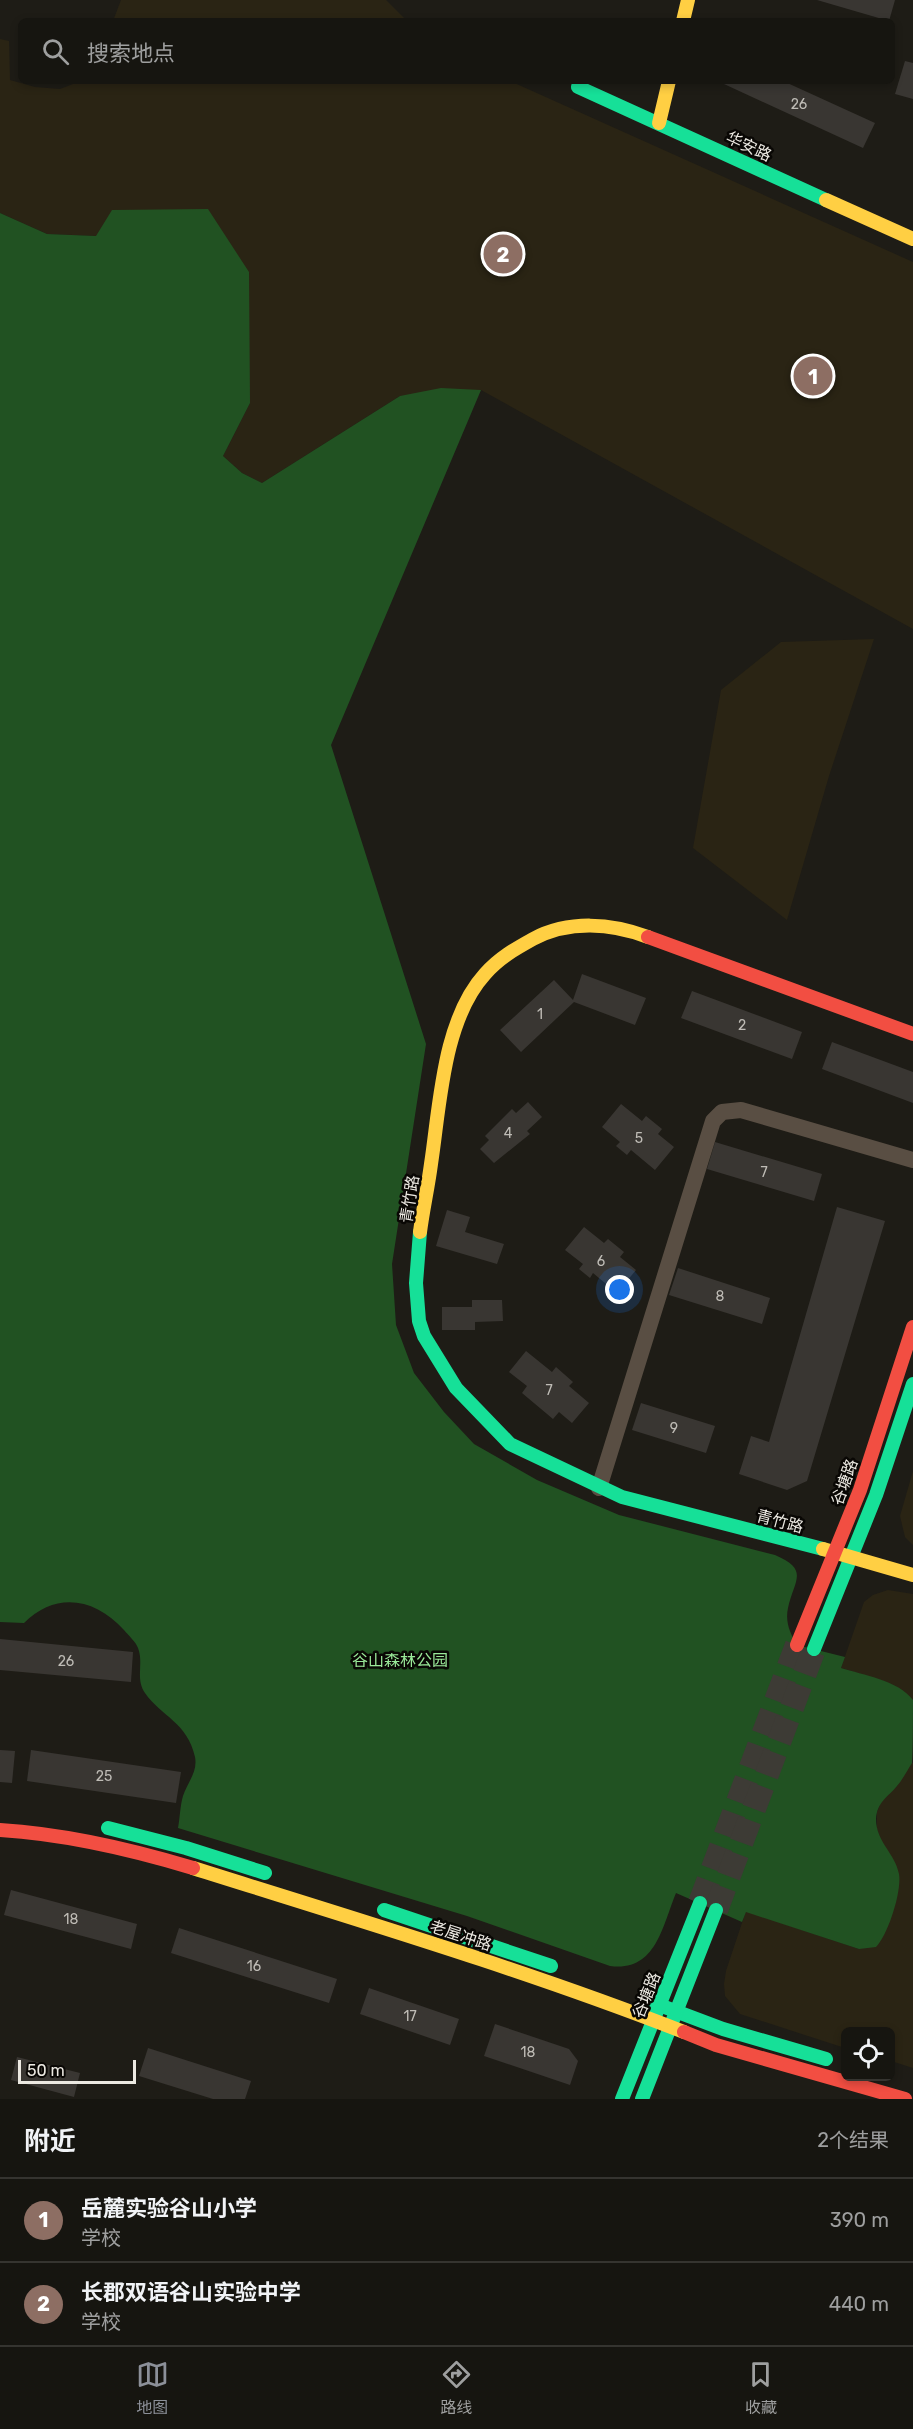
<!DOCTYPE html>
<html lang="zh">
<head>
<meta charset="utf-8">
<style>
  body { margin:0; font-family:Rubik,"Noto Sans SC",sans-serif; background:#23221e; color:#f1f3f6 }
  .controls { position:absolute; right:18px; bottom:18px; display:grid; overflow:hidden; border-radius:9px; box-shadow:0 3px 9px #0003 }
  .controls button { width:54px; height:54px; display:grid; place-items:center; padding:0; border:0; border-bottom:2px solid #353430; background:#161510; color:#f1f3f6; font:30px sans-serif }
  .scale { position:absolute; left:18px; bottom:15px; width:118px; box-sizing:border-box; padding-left:6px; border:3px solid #ece9e2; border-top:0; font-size:16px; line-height:21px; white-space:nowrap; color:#ece9e2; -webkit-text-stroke:4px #090704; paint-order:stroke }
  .you { position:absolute; left:620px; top:1290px; width:21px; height:21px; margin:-15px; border:4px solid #fff; border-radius:50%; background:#1a73e8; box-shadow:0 0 0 9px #1a73e833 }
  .badge { display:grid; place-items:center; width:39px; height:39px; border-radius:50%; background:#8c9099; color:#fff; font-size:20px; font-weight:700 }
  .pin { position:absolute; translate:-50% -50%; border:3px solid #fff; box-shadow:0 2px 6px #0006 }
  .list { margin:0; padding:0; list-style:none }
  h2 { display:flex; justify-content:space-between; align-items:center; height:78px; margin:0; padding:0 24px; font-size:26px }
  h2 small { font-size:20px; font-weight:400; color:#9e9f9f }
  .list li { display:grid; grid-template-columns:39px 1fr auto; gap:18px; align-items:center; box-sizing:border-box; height:84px; padding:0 24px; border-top:2px solid #353430 }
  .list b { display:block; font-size:22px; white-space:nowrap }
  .list p { margin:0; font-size:20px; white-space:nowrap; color:#9e9f9f }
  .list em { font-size:20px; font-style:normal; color:#9e9f9f }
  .icon { flex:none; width:33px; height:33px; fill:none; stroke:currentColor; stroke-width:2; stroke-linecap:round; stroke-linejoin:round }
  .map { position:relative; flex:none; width:913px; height:2099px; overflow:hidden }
  .search { position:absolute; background:#161510; box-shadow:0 3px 9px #0003; left:18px; right:18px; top:18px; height:66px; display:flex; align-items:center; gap:15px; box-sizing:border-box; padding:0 21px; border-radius:9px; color:#9e9f9f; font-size:22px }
  .sheet { height:246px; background:#161510 }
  nav { display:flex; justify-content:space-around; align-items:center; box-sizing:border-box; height:84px; border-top:2px solid #353430; background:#161510; font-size:16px; color:#9e9f9f }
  nav a { display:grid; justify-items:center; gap:3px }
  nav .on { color:#8c9099 }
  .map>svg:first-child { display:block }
  .built { fill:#2a2414 }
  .forest { fill:#215222 }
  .building { fill:#393632 }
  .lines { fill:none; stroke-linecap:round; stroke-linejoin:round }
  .secondary-tunnel { stroke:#3d3b35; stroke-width:24; stroke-dasharray:24 12; stroke-linecap:butt }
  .street { stroke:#594e43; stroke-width:16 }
  .fast { stroke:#16e098; stroke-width:14 }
  .slow { stroke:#ffcf43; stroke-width:14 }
  .jam { stroke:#f24e42; stroke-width:14 }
  .labels { text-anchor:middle; stroke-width:5; stroke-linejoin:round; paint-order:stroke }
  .number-label { font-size:14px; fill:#bfbcb6 }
  .street-label { font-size:16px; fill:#ece9e2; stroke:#090704 }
  .park-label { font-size:16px; fill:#9ae999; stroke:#090704 }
</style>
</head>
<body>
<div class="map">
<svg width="913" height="2099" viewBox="0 0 913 2099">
  <rect width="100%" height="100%" fill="#1e1c16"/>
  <g class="built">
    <polygon points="121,0 386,0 407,21 113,21"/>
    <polygon points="0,39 9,41 10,80 35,87 60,89 81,81 510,81 913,262 913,629 481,390 400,396 262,483 242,473 223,456 250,403 96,236 47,234 0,213"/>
    <polygon points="874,639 829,776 787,920 693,848 721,690 781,642"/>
    <polygon points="913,1471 913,1545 905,1537 900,1516"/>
    <polygon points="888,1590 913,1594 913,1700 886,1682 841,1668 864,1602 873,1595"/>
    <polygon points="911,1762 913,1763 913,2068 891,2061 890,2032 846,2032 845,2048 740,2014 725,1996 724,1984 726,1971 746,1911 859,1949 890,1855 881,1841 877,1829 877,1812 881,1802 897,1786"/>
  </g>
  <path class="forest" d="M208,209L249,272L250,403L223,456L242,473L262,483L400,396L441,388L481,390L331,745L426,1044L392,1264L396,1325L414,1373L444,1412L474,1444L537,1480L619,1515L775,1555C810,1570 794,1580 788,1608C785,1622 790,1633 797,1645L845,1657L841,1668C863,1675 898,1680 913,1700C913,1712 913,1755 912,1763C908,1769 903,1779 897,1786C888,1797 877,1802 876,1819C876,1842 895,1853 899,1874C902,1891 888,1935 876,1947L859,1949L746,1912L742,1922L676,1893C662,1927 656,1972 610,1966L467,1916L178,1828C180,1818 180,1806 183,1796C187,1783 198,1772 195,1757C188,1723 161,1716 145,1693C135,1679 144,1663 138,1648C136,1642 128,1635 124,1630C95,1598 56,1591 24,1623L0,1622V213L47,234L96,236L112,210Z"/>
  <g class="building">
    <polygon points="817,0 895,0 889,21"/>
    <polygon points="905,61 913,63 913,99 895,94"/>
    <polygon points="725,81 783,81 875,123 863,148 724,84"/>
    <polygon points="582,974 646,998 635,1025 574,1002 521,1052 500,1030 554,980 573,1000"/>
    <polygon points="692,991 802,1032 792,1059 681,1018"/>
    <polygon points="832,1042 913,1072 913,1103 822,1069"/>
    <polygon points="528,1102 542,1117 527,1131 530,1134 494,1163 480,1149 489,1140 485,1136 512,1109 516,1113"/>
    <polygon points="621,1104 642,1121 646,1116 662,1129 658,1134 674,1147 655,1170 631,1150 627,1155 616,1146 620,1142 602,1127"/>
    <polygon points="715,1142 822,1174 814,1201 707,1169"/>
    <polygon points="837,1207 885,1221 807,1481 787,1490 739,1474 751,1436 769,1442"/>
    <polygon points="447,1210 470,1217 465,1232 504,1244 497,1264 436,1246"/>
    <polygon points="584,1227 604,1243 608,1239 624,1252 620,1257 636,1270 617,1293 593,1273 590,1278 579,1269 583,1264 565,1250"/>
    <polygon points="678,1268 770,1298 762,1324 669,1295"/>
    <polygon points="472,1300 502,1300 503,1321 475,1322 475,1330 442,1330 442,1307 472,1307"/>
    <polygon points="526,1351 552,1372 556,1367 573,1382 569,1386 589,1403 572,1423 559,1412 553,1419 522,1393 527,1386 509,1372"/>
    <polygon points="641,1403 715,1426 706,1453 632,1430"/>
    <polygon points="0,1639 133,1652 131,1682 0,1670"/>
    <polygon points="0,1750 15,1751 12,1783 0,1782"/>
    <polygon points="31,1750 181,1772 176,1803 27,1781"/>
    <polygon points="11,1890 137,1924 131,1949 4,1915"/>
    <polygon points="179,1928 337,1979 329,2003 171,1953"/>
    <polygon points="369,1988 459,2019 450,2045 360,2014"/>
    <polygon points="495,2024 569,2049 578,2061 570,2085 484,2056"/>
    <polygon points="148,2048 251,2081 245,2099 213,2099 139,2076"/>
    <polygon points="17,2057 80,2073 74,2097 11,2080"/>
  </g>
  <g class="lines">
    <g class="secondary-tunnel">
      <polyline points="700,1903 797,1645"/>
      <polyline points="716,1910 814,1649"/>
    </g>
    <polyline class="street" points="599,1488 713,1121 722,1112 741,1110 913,1160"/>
    <g class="fast">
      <polyline points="580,81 578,87 826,200"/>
      <polyline points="420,1232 416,1283 419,1321 424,1336 456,1388 510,1444 622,1497 823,1549"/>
      <polyline points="814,1649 876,1495 913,1384"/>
      <polyline points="108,1828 186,1848 265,1873"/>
      <polyline points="384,1910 551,1966"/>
      <polyline points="654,2003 723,2029 826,2059"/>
      <polyline points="622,2099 700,1903"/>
      <polyline points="642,2099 716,1910"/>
    </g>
    <g class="slow">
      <polyline points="683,21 688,0"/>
      <polyline points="659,123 669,81"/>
      <polyline points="826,200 913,239"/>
      <path d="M420,1232C423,1209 428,1187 431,1164C440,1105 443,1020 485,974C499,958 515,949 533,939C569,920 611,923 648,937"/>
      <polyline points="823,1549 913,1575"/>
      <path d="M193,1868C358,1920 523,1969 684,2032"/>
    </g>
    <g class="jam">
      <polyline points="648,937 913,1034"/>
      <polyline points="797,1645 860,1490 913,1327"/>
      <path d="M0,1830C65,1834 130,1849 193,1868"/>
      <polyline points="684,2032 716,2045 905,2099"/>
    </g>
  </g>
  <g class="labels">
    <g class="number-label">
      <text x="799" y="109">26</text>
      <text x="540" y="1019">1</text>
      <text x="742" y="1030">2</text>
      <text x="508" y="1138">4</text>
      <text x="639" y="1143">5</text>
      <text x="764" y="1177">7</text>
      <text x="601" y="1266">6</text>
      <text x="720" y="1301">8</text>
      <text x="549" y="1395">7</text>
      <text x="674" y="1433">9</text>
      <text x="66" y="1666">26</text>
      <text x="104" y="1781">25</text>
      <text x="71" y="1924">18</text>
      <text x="254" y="1971">16</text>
      <text x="410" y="2021">17</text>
      <text x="528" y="2057">18</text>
    </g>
    <g class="street-label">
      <text transform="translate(749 146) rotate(25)" y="6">华安路</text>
      <text transform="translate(409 1199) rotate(-81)" y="6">青竹路</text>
      <text transform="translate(844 1482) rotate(-70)" y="6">谷塘路</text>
      <text transform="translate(780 1521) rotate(15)" y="6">青竹路</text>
      <text transform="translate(461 1935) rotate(18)" y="6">老屋冲路</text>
      <text transform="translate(646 1995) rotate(-68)" y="6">谷塘路</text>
    </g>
    <g class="park-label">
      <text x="400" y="1666">谷山森林公园</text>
    </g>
  </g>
</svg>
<div class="controls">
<button><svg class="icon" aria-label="locate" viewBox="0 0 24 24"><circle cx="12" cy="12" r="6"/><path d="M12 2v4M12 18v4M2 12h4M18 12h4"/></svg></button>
</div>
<div class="scale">50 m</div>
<div class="you"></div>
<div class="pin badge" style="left:813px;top:376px;background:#8d6e63">1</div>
<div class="pin badge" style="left:503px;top:254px;background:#8d6e63">2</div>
<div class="search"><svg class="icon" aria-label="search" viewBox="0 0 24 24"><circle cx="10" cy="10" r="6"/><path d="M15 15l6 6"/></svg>搜索地点</div>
</div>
<section class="sheet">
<h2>附近<small>2个结果</small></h2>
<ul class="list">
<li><span class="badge" style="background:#8d6e63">1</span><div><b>岳麓实验谷山小学</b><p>学校</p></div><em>390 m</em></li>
<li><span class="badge" style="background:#8d6e63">2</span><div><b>长郡双语谷山实验中学</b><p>学校</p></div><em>440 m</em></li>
</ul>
</section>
<nav>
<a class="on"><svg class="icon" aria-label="map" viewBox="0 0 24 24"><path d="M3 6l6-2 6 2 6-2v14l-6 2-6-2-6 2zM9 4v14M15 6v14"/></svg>地图</a>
<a><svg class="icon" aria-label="directions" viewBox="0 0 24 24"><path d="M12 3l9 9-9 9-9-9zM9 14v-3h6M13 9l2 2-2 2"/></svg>路线</a>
<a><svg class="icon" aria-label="saved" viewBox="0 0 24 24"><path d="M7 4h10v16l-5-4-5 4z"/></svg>收藏</a>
</nav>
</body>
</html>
